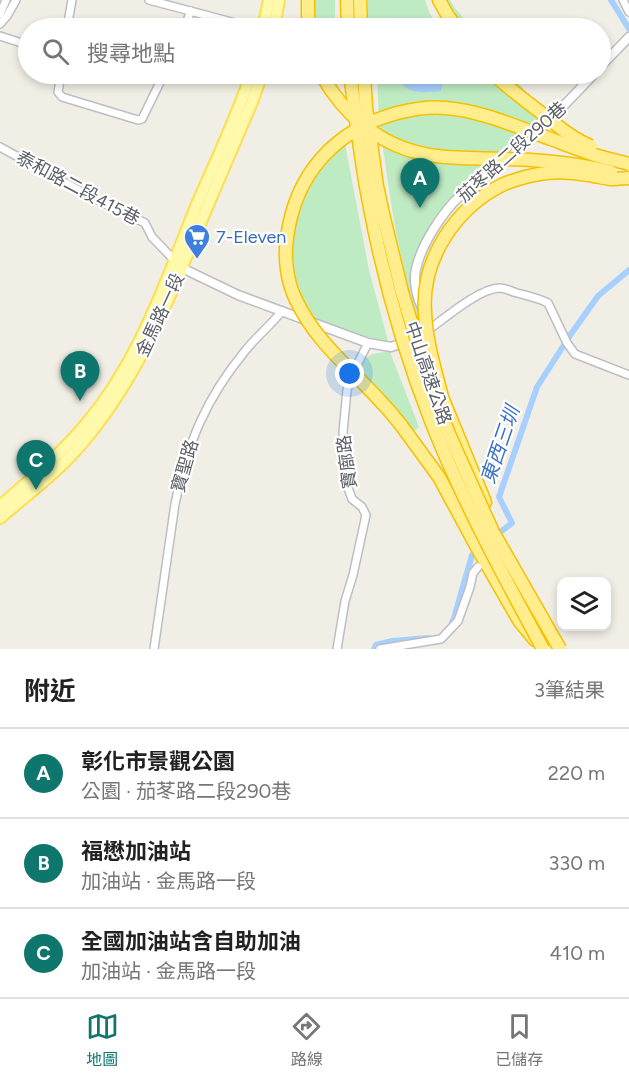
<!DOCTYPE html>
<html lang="zh-TW">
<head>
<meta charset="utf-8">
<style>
  body { margin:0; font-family:Figtree,"Noto Sans TC",sans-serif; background:#f2f2f2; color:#222 }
  .controls { position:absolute; right:18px; bottom:18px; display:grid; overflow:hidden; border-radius:12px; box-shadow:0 3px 9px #0003 }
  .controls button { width:54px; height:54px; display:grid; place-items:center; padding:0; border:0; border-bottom:2px solid #e0e0e0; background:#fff; color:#222; font:30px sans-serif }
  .you { position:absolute; left:350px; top:374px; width:21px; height:21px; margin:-15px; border:4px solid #fff; border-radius:50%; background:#1a73e8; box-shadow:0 0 0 9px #1a73e833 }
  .badge { display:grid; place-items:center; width:39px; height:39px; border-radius:50%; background:#0f766e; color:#fff; font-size:20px; font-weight:700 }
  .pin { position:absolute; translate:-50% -50px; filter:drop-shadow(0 2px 3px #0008) }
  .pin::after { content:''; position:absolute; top:32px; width:21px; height:18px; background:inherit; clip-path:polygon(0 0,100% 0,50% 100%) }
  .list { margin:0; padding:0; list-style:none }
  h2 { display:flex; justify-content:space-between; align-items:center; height:78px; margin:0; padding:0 24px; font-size:26px }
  h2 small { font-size:20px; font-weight:400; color:#767676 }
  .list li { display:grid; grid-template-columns:39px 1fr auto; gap:18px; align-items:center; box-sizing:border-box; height:90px; padding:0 24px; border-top:2px solid #e0e0e0 }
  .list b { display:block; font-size:22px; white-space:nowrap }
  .list p { margin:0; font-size:20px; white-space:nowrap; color:#767676 }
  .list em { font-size:20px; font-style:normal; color:#767676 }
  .icon { flex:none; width:33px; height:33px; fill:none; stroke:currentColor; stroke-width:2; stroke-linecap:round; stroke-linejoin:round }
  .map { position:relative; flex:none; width:629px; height:649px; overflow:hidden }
  .search { position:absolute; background:#fff; box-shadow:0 3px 9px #0003; left:18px; right:18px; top:18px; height:66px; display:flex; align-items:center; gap:15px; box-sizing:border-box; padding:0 21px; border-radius:33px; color:#767676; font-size:22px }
  .sheet { height:348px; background:#fff }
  nav { display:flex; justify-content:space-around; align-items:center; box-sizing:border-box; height:84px; border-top:2px solid #e0e0e0; background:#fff; font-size:16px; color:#767676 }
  nav a { display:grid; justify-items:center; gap:3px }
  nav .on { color:#0f766e }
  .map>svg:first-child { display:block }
  .green { fill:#bfebc3 }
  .water { fill:#a7d0ff }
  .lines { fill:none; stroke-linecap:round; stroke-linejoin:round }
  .canal { stroke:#a7d0ff; stroke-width:6 }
  .minor-casing { stroke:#bdbec5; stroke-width:10 }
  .tertiary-casing { stroke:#bdbec5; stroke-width:11 }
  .primary-casing { stroke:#ffde50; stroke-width:14 }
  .motorway-casing { stroke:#f6c000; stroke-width:15 }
  .minor { stroke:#fff; stroke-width:7 }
  .tertiary { stroke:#fff; stroke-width:8 }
  .primary { stroke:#fff9ac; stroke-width:10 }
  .motorway { stroke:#ffed8e; stroke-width:12 }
  .motorway-bridge-casing { stroke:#f6c000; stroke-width:15; stroke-linecap:butt }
  .motorway-bridge { stroke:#ffed8e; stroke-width:12 }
  .labels { text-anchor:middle; stroke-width:4.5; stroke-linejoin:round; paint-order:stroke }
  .street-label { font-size:18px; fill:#5d6067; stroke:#fff }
  .shop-label { font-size:18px; fill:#366cbe; stroke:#fff; text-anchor:start }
  .water-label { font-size:20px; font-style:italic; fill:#3971c7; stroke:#fff }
</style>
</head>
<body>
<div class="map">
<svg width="629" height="649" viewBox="0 0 629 649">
  <rect width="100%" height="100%" fill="#f1efe5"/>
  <g class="green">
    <polygon points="311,0 335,0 335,28 312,28"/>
    <polygon points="368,0 425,0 430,14 437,25 442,18 448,0 450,0 454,7 472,28 368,28"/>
    <polygon points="377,74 509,74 533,99 558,113 441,217 417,268 422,334 418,332 396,233 390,196 379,121"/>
    <path d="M345,144L369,270L388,341L383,342L317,320C288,286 287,234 304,195C307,188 312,181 316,175C319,170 322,164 327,159C332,154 339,149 345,144Z"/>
    <path d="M390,352L419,427L413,432L358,371C365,353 373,353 390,352Z"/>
  </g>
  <path class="water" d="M399,74H449L448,82L442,85L441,91C426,93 400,95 399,74Z"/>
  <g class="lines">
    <g class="canal">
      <polyline points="611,0 629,29"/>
      <polyline points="494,537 512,523 499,497 537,387 571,334 598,296 629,270"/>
      <polyline points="450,628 454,618 472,555 479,549"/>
      <polyline points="374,649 376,645 392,641 428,638"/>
    </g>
    <g class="minor-casing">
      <g id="minor">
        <polyline points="149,0 254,28"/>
        <polyline points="623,0 629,12"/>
        <polyline points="0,14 6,0"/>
        <polyline points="0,24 7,16 16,0"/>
        <polyline points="67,28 72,0"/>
        <polyline points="184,28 191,11"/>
        <polyline points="0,36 28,45"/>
        <polyline points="61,74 58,92 62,97 138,120 142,119 164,74"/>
        <polyline points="110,74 118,77"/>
        <polyline points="0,147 86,194 145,223 152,237 175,261"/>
        <path d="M427,331C444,319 478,289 499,288C506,288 510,291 517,293C528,296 538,298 548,303L567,343L575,354L629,375"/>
        <path d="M154,649L175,504C188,442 205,400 245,351C256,337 271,325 282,311"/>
        <polyline points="337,649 345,601 353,575 366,515 362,507 352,499 347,485 343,432 347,390 356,367 368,343"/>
        <polyline points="380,649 441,639 458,621 470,587 473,573 478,567"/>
      </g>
    </g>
    <g class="tertiary-casing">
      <g id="tertiary">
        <polyline points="600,67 629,37"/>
        <polyline points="178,264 182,268 238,295 368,343 391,347 408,341"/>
        <path d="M423,310C417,298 413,282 416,269C421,245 443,211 461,195C481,178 504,164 523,146C548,123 571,98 594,74"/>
      </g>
    </g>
    <g class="primary-casing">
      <g id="primary">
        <polyline points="263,28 269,0"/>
        <polyline points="274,28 279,0"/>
        <path d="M0,506C30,480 61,454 86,424C139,361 165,284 195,209C214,164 236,120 251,74"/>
        <path d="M0,518C29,493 60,470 84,441C136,379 166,307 196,233C215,189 233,146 252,102L262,74"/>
      </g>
    </g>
    <g class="motorway-casing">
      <g id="motorway">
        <polyline points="308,0 308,15 309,28"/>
        <polyline points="347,0 348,28"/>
        <polyline points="360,0 361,28"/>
        <polyline points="439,0 448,16 457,28"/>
        <polyline points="321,74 331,90"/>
        <polyline points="442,397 485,502"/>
        <polyline points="401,425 439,477 479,551 520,622 535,640"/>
      </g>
    </g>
    <use href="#minor" class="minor"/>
    <use href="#tertiary" class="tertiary"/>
    <use href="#primary" class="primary"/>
    <use href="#motorway" class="motorway"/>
    <g class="motorway-bridge-casing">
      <g id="motorway-bridge">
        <path d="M350,74C356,118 361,164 370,208C384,281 404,352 431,421C462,500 503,575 543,649"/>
        <polyline points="364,74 366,107 377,186 383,214 402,292 432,391 449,434 493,532 560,649"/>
        <path d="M493,74C510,89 529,104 548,118C561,129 575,140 591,146"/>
        <path d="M331,90C356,126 392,151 437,156C459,159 483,158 506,159C541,160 577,163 611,172"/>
        <path d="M442,397C435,369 426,341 425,312C421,259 456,207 504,184C514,180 527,176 539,174C555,171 572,172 588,175C596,176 603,178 611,179C617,179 623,178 629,178"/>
        <path d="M401,425C395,418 390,411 383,404C352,369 317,344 296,300C287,282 284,258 287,238C295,174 335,130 397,113C413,109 430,106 446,108C482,111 517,127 551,139C567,145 582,151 598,156C608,159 619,161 629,164"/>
      </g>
    </g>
    <use href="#motorway-bridge" class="motorway-bridge"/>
  </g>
  <defs>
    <g id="supermarket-pin" transform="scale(1.35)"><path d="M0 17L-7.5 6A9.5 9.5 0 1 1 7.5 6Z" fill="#3f7fe0" stroke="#fff"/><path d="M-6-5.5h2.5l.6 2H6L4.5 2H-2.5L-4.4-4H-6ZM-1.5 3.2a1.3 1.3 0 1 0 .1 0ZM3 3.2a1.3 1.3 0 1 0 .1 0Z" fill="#fff"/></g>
  </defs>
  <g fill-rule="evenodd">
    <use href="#supermarket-pin" x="197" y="237"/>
  </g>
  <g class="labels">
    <g class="street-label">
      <text transform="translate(512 152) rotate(-42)" y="6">茄苳路二段290巷</text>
      <text transform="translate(78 188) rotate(28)" y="6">泰和路二段415巷</text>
      <text transform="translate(160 315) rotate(-65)" y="6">金馬路一段</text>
      <text transform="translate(428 373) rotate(71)" y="6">中山高速公路</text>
      <text transform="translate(347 462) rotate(-97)" y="6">寶廍路</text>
      <text transform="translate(185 466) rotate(-74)" y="6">寶聖路</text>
    </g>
    <g class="shop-label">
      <text x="216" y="243">7-Eleven</text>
    </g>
    <g class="water-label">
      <text transform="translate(500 445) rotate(-71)" y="7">東西三圳</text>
    </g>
  </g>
</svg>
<div class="controls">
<button><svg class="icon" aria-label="layers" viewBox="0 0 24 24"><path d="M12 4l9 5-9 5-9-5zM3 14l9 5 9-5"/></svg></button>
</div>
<div class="you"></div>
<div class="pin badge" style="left:420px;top:208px">A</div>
<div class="pin badge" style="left:80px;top:401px">B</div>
<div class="pin badge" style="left:36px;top:490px">C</div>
<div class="search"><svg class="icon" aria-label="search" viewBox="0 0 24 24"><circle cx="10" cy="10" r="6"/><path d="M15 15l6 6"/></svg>搜尋地點</div>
</div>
<section class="sheet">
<h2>附近<small>3筆結果</small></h2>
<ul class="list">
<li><span class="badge">A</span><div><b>彰化市景觀公園</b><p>公園 · 茄苳路二段290巷</p></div><em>220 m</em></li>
<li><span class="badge">B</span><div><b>福懋加油站</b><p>加油站 · 金馬路一段</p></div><em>330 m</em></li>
<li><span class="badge">C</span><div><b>全國加油站含自助加油</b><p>加油站 · 金馬路一段</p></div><em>410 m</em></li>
</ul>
</section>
<nav>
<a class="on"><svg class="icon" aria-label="map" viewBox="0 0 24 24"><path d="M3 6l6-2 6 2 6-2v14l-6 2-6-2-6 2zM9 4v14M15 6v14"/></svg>地圖</a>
<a><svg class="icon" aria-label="directions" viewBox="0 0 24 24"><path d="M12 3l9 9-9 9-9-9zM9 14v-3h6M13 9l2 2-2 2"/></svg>路線</a>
<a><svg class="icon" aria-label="saved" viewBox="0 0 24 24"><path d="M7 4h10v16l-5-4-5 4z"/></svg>已儲存</a>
</nav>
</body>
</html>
